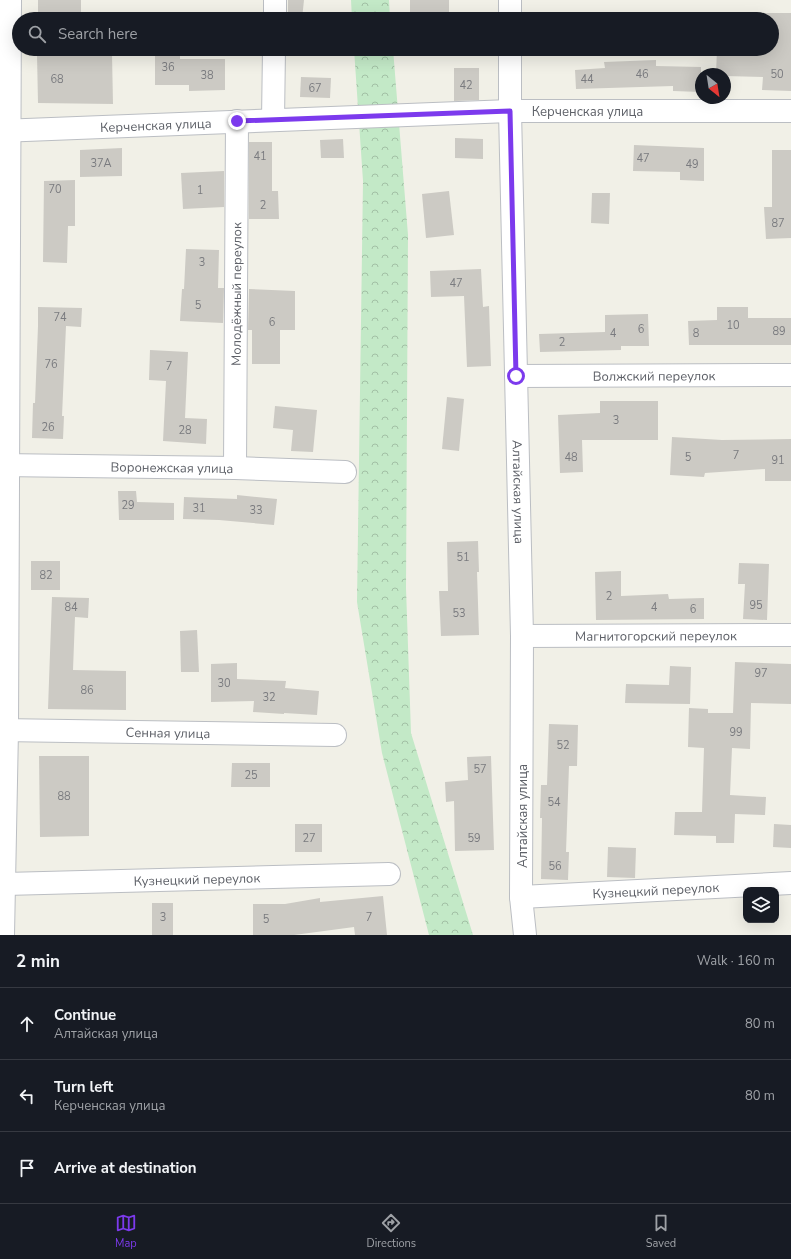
<!DOCTYPE html>
<html lang="en">
<head>
<meta charset="utf-8">
<style>
  body { margin:0; font-family:"Nunito Sans",sans-serif; background:#242831; color:#f1f3f6 }
  .controls { position:absolute; right:12px; bottom:12px; display:grid; overflow:hidden; border-radius:8px; box-shadow:0 4px 16px #0002 }
  .controls button { width:36px; height:36px; display:grid; place-items:center; padding:0; border:0; border-bottom:1px solid #363941; background:#171b24; color:#f1f3f6; font:20px sans-serif }
  .compass { position:absolute; left:695px; top:68px; width:36px; height:36px; border-radius:50%; background:#171b24; box-shadow:0 4px 16px #0002; rotate:150deg }
  .stop { position:absolute; width:12px; height:12px; margin:-9px; border:3px solid #7c3aed; border-radius:50%; background:#fff }
  .stop.end { background:#7c3aed; border-color:#fff; box-shadow:0 1px 4px #0008 }
  .list { margin:0; padding:0; list-style:none }
  h2 { display:flex; justify-content:space-between; align-items:center; height:52px; margin:0; padding:0 16px; font-size:17px }
  h2 small { font-size:13px; font-weight:400; color:#9ea1a6 }
  .list li { display:grid; grid-template-columns:26px 1fr auto; gap:12px; align-items:center; box-sizing:border-box; height:72px; padding:0 16px; border-top:1px solid #363941 }
  .list b { display:block; font-size:15px; white-space:nowrap }
  .list p { margin:0; font-size:13px; white-space:nowrap; color:#9ea1a6 }
  .list em { font-size:13px; font-style:normal; color:#9ea1a6 }
  .icon { flex:none; width:22px; height:22px; fill:none; stroke:currentColor; stroke-width:2; stroke-linecap:round; stroke-linejoin:round }
  .map { position:relative; flex:none; width:791px; height:935px; overflow:hidden }
  .search { position:absolute; background:#171b24; box-shadow:0 4px 16px #0002; left:12px; right:12px; top:12px; height:44px; display:flex; align-items:center; gap:10px; box-sizing:border-box; padding:0 14px; border-radius:22px; color:#9ea1a6; font-size:15px }
  .sheet { height:268px; background:#171b24 }
  nav { display:flex; justify-content:space-around; align-items:center; box-sizing:border-box; height:56px; border-top:1px solid #363941; background:#171b24; font-size:11px; color:#9ea1a6 }
  nav a { display:grid; justify-items:center; gap:2px }
  nav .on { color:#7c3aed }
  .map>svg:first-child { display:block }
  .forest { fill:url(#forest-crowns) }
  .building { fill:#cccac4 }
  .lines { fill:none; stroke-linecap:round; stroke-linejoin:round }
  .minor-casing { stroke:#bbbec3; stroke-width:24 }
  .minor { stroke:#fff; stroke-width:22 }
  .route { stroke:#7c3aed; stroke-width:5 }
  .labels { text-anchor:middle; stroke-width:3; stroke-linejoin:round; paint-order:stroke }
  .number-label { font-size:11px; fill:#7a7b7f }
  .street-label { font-size:13px; fill:#5e6168; stroke:#fff }
</style>
</head>
<body>
<div class="map">
<svg width="791" height="935" viewBox="0 0 791 935">
  <defs>
    <pattern id="forest-crowns" width="20" height="18" patternUnits="userSpaceOnUse"><rect width="20" height="18" fill="#c3e9c7"/><path d="M2 6a3 3 0 1 1 6 0M12 15a3 3 0 1 1 6 0" fill="none" stroke="#a2c0a5"/></pattern>
  </defs>
  <rect width="100%" height="100%" fill="#f1f0e7"/>
  <g class="forest">
    <polygon points="351,0 389,0 390,19 352,19"/>
    <polygon points="354,49 393,49 408,235 406,588 411,733 473,935 429,935 382,753 357,602 363,181"/>
  </g>
  <g class="building">
    <rect x="38" y="0" width="43" height="19"/>
    <polygon points="288,0 304,0 302,19 288,19"/>
    <rect x="410" y="0" width="39" height="19"/>
    <polygon points="754,13 791,13 791,91 762,90 763,77 725,76 725,74 716,74 717,49 772,49 772,19 754,19"/>
    <polygon points="155,50 180,50 180,59 225,59 225,90 189,91 189,85 155,85"/>
    <polygon points="112,54 113,104 38,103 37,55"/>
    <polygon points="656,60 656,66 701,67 701,92 673,91 673,86 576,89 575,70 605,68 604,62"/>
    <polygon points="454,68 479,68 479,100 454,101"/>
    <polygon points="301,77 331,78 330,98 300,97"/>
    <polygon points="455,138 483,139 483,159 455,158"/>
    <polygon points="343,139 344,158 321,158 320,140"/>
    <polygon points="249,142 272,142 272,191 278,191 279,219 249,219"/>
    <polygon points="634,145 704,148 704,181 680,180 680,172 633,171"/>
    <polygon points="122,148 122,176 80,177 80,150"/>
    <polygon points="772,150 791,150 791,238 766,239 764,207 772,207"/>
    <polygon points="224,171 224,207 183,209 181,173"/>
    <polygon points="75,180 75,226 68,226 67,263 43,262 44,181"/>
    <polygon points="449,191 454,235 426,238 422,194"/>
    <polygon points="592,193 610,193 609,224 591,223"/>
    <polygon points="186,249 219,250 218,288 224,288 223,323 180,321 182,289 184,289"/>
    <polygon points="481,269 483,307 489,306 491,366 467,367 464,296 431,297 430,271"/>
    <polygon points="249,289 295,291 295,330 280,330 280,364 252,364 252,330 248,330"/>
    <polygon points="38,307 82,308 81,327 66,326 62,416 64,416 63,439 32,438 33,403 35,403 38,326"/>
    <polygon points="717,307 748,307 748,318 791,318 791,345 689,345 688,321 717,320"/>
    <polygon points="648,314 649,346 621,346 621,350 540,352 539,334 605,332 605,315"/>
    <polygon points="150,350 188,352 185,418 207,419 206,444 163,441 166,381 149,380"/>
    <polygon points="447,397 464,399 459,451 442,449"/>
    <polygon points="600,401 658,401 658,440 582,440 583,472 560,473 558,415 600,413"/>
    <polygon points="275,406 317,410 313,452 291,451 293,430 273,428"/>
    <polygon points="672,437 722,440 791,439 791,481 765,481 765,469 705,473 704,477 670,475"/>
    <polygon points="118,491 136,491 137,502 174,503 174,520 119,520"/>
    <polygon points="237,495 277,499 274,525 219,520 183,519 184,497 237,499"/>
    <polygon points="478,541 479,572 477,572 479,635 441,636 439,591 448,591 447,542"/>
    <rect x="31" y="561" width="29" height="29"/>
    <polygon points="739,563 769,564 767,620 743,619 745,584 738,584"/>
    <polygon points="621,571 621,596 668,594 669,599 704,598 704,619 596,620 595,572"/>
    <polygon points="52,597 89,598 88,618 75,617 73,670 126,671 126,710 48,709"/>
    <polygon points="197,630 199,672 181,672 180,631"/>
    <polygon points="735,662 791,664 791,704 751,703 750,749 732,748 730,795 766,797 765,815 735,814 734,843 716,843 716,836 674,835 675,812 702,812 704,748 688,747 689,708 708,709 708,713 733,713"/>
    <polygon points="237,663 237,679 286,681 285,688 319,691 317,715 284,713 284,714 253,712 254,701 211,702 211,664"/>
    <polygon points="670,666 691,667 690,704 625,703 626,684 669,685"/>
    <polygon points="549,724 578,725 577,766 569,766 566,852 569,852 568,880 541,879 542,818 540,818 541,785 547,785"/>
    <polygon points="39,756 89,756 89,836 40,837"/>
    <polygon points="491,756 494,850 455,851 454,801 446,802 445,782 468,780 467,757"/>
    <polygon points="232,763 270,763 270,787 231,787"/>
    <rect x="295" y="824" width="27" height="28"/>
    <polygon points="774,824 791,825 791,848 773,847"/>
    <polygon points="608,847 636,848 635,878 607,877"/>
    <polygon points="383,896 387,935 355,935 354,927 294,935 253,935 253,904 285,904 320,898 320,902"/>
    <rect x="152" y="903" width="21" height="32"/>
  </g>
  <g class="lines">
    <g class="minor-casing">
      <g id="minor">
        <polyline points="275,19 275,0"/>
        <polyline points="510,19 510,0"/>
        <path id="s1" d="M510,49V111L522,636L521,897L525,935"/>
        <polyline points="273,120 274,49"/>
        <path id="s2" d="M0,131L510,111H791"/>
        <path id="s3" d="M516,376L791,375"/>
        <path id="s4" d="M0,465L235,468L345,472"/>
        <path id="s5" d="M235,468L237,121"/>
        <path id="s6" d="M522,636L791,635"/>
        <path id="s7" d="M0,730L335,735"/>
        <path id="s8" d="M5,884L389,874"/>
        <path id="s9" d="M521,897L791,883"/>
        <polyline points="3,935 7,730 10,0"/>
      </g>
    </g>
    <use href="#minor" class="minor"/>
  </g>
  <g class="lines">
    <polyline class="route" points="237,121 510,111 516,376"/>
  </g>
  <g class="labels">
    <g class="number-label">
      <text x="168" y="71">36</text>
      <text x="642" y="78">46</text>
      <text x="777" y="78">50</text>
      <text x="207" y="79">38</text>
      <text x="57" y="83">68</text>
      <text x="587" y="83">44</text>
      <text x="466" y="89">42</text>
      <text x="315" y="92">67</text>
      <text x="260" y="160">41</text>
      <text x="643" y="162">47</text>
      <text x="101" y="167">37А</text>
      <text x="692" y="168">49</text>
      <text x="55" y="193">70</text>
      <text x="200" y="194">1</text>
      <text x="263" y="209">2</text>
      <text x="778" y="227">87</text>
      <text x="202" y="266">3</text>
      <text x="456" y="287">47</text>
      <text x="198" y="309">5</text>
      <text x="60" y="321">74</text>
      <text x="272" y="326">6</text>
      <text x="733" y="329">10</text>
      <text x="641" y="333">6</text>
      <text x="779" y="335">89</text>
      <text x="613" y="337">4</text>
      <text x="696" y="337">8</text>
      <text x="562" y="346">2</text>
      <text x="51" y="368">76</text>
      <text x="169" y="370">7</text>
      <text x="616" y="424">3</text>
      <text x="48" y="431">26</text>
      <text x="185" y="434">28</text>
      <text x="736" y="459">7</text>
      <text x="571" y="461">48</text>
      <text x="688" y="461">5</text>
      <text x="778" y="464">91</text>
      <text x="128" y="509">29</text>
      <text x="199" y="512">31</text>
      <text x="256" y="514">33</text>
      <text x="463" y="561">51</text>
      <text x="46" y="579">82</text>
      <text x="609" y="600">2</text>
      <text x="756" y="609">95</text>
      <text x="71" y="611">84</text>
      <text x="654" y="611">4</text>
      <text x="693" y="613">6</text>
      <text x="459" y="617">53</text>
      <text x="761" y="677">97</text>
      <text x="224" y="687">30</text>
      <text x="87" y="694">86</text>
      <text x="269" y="701">32</text>
      <text x="736" y="736">99</text>
      <text x="563" y="749">52</text>
      <text x="480" y="773">57</text>
      <text x="251" y="779">25</text>
      <text x="64" y="800">88</text>
      <text x="554" y="806">54</text>
      <text x="309" y="842">27</text>
      <text x="474" y="842">59</text>
      <text x="555" y="870">56</text>
      <text x="163" y="921">3</text>
      <text x="369" y="921">7</text>
      <text x="266" y="923">5</text>
    </g>
    <g class="street-label">
      <text dy="5" stroke="none"><textPath href="#s2" startOffset="588">Керченская улица</textPath></text>
      <text dy="5" stroke="none"><textPath href="#s2" startOffset="156">Керченская улица</textPath></text>
      <text dy="5" stroke="none"><textPath href="#s5" startOffset="174">Молодёжный переулок</textPath></text>
      <text dy="5" stroke="none"><textPath href="#s3" startOffset="138">Волжский переулок</textPath></text>
      <text dy="5" stroke="none"><textPath href="#s4" startOffset="172">Воронежская улица</textPath></text>
      <text dy="5" stroke="none"><textPath href="#s1" startOffset="443">Алтайская улица</textPath></text>
      <text dy="5" stroke="none"><textPath href="#s6" startOffset="134">Магнитогорский переулок</textPath></text>
      <text dy="5" stroke="none"><textPath href="#s7" startOffset="168">Сенная улица</textPath></text>
      <text transform="translate(522 816) rotate(-90)" y="5">Алтайская улица</text>
      <text dy="5" stroke="none"><textPath href="#s8" startOffset="192">Кузнецкий переулок</textPath></text>
      <text dy="5" stroke="none"><textPath href="#s9" startOffset="135">Кузнецкий переулок</textPath></text>
    </g>
  </g>
</svg>
<div class="controls">
<button><svg class="icon" aria-label="layers" viewBox="0 0 24 24"><path d="M12 4l9 5-9 5-9-5zM3 14l9 5 9-5"/></svg></button>
</div>
<svg class="compass" viewBox="-18 -18 36 36"><path d="M0-13l5 13h-10z" fill="#e53935"/><path d="M0 13l5-13h-10z" fill="#9ea1a6"/></svg>
<div class="stop" style="left:516px;top:376px"></div>
<div class="stop end" style="left:237px;top:121px"></div>
<div class="search"><svg class="icon" aria-label="search" viewBox="0 0 24 24"><circle cx="10" cy="10" r="6"/><path d="M15 15l6 6"/></svg>Search here</div>
</div>
<section class="sheet">
<h2>2 min<small>Walk · 160 m</small></h2>
<ul class="list">
<li><svg class="icon" aria-label="ahead" viewBox="0 0 24 24"><path d="M12 20V5M6 11l6-6 6 6"/></svg><div><b>Continue</b><p>Алтайская улица</p></div><em>80 m</em></li>
<li><svg class="icon" aria-label="left" viewBox="0 0 24 24"><path d="M17 20v-9H6M10 6l-5 5 5 5"/></svg><div><b>Turn left</b><p>Керченская улица</p></div><em>80 m</em></li>
<li><svg class="icon" aria-label="arrive" viewBox="0 0 24 24"><path d="M6 21V4h12l-3 4 3 4H6"/></svg><div><b>Arrive at destination</b></div></li>
</ul>
</section>
<nav>
<a class="on"><svg class="icon" aria-label="map" viewBox="0 0 24 24"><path d="M3 6l6-2 6 2 6-2v14l-6 2-6-2-6 2zM9 4v14M15 6v14"/></svg>Map</a>
<a><svg class="icon" aria-label="directions" viewBox="0 0 24 24"><path d="M12 3l9 9-9 9-9-9zM9 14v-3h6M13 9l2 2-2 2"/></svg>Directions</a>
<a><svg class="icon" aria-label="saved" viewBox="0 0 24 24"><path d="M7 4h10v16l-5-4-5 4z"/></svg>Saved</a>
</nav>
</body>
</html>
